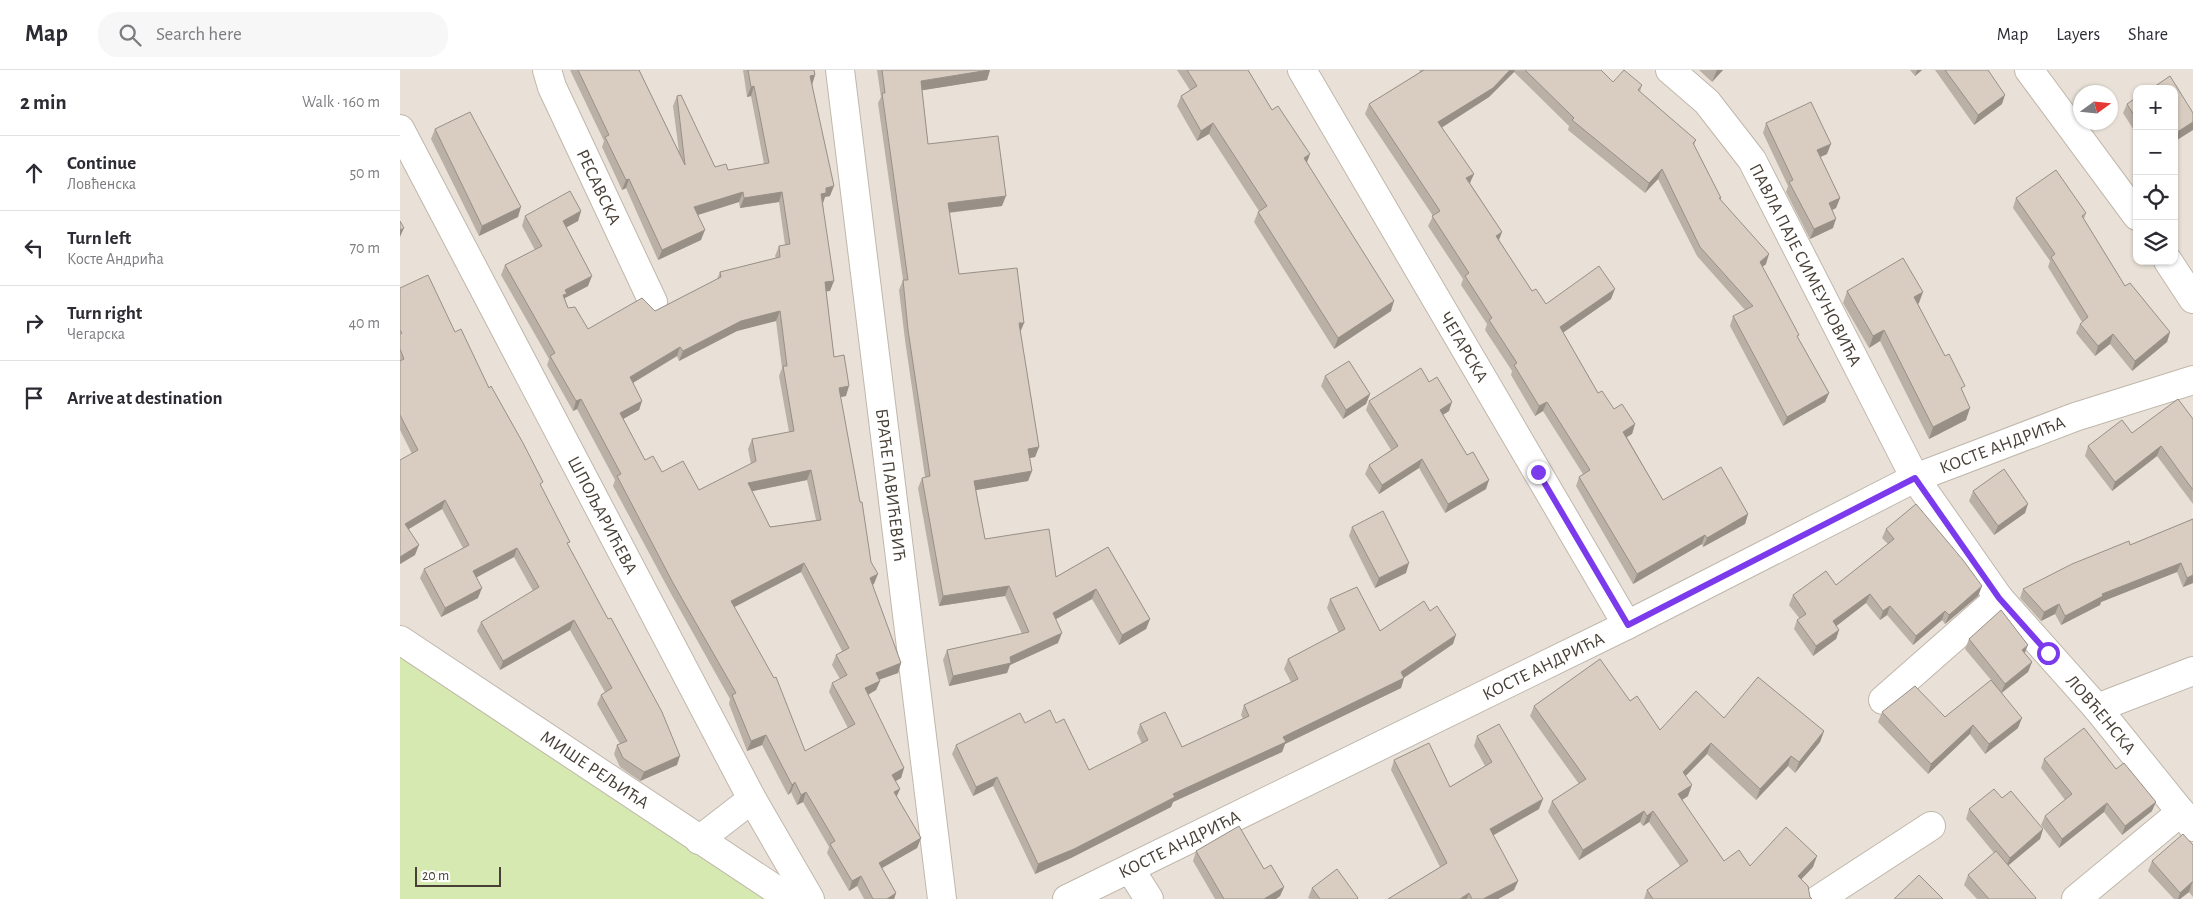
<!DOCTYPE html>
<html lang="en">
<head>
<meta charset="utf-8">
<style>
  body { margin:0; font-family:"Alegreya Sans",sans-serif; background:#f7f7f7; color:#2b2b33 }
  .controls { position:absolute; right:15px; top:15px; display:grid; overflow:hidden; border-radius:10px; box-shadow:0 1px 4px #0004 }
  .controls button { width:45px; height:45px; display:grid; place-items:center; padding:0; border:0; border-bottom:1px solid #e1e1e2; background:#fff; color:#2b2b33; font:25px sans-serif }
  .compass { position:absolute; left:1673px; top:15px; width:45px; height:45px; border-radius:50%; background:#fff; box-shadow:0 1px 4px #0004; rotate:75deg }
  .scale { position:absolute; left:15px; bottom:12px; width:86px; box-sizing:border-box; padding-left:5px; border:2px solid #484037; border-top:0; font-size:14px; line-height:18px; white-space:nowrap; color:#484037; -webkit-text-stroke:4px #fff; paint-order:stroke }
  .stop { position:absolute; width:15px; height:15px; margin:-11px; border:4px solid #7c3aed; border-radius:50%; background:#fff }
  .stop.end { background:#7c3aed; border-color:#fff; box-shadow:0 1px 5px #0008 }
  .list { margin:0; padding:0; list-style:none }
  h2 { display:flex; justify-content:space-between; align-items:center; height:65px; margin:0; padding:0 20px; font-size:21px }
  h2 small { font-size:16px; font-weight:400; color:#7c7c81 }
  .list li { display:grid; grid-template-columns:32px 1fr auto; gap:15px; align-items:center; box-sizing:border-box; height:75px; padding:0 20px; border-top:1px solid #e1e1e2 }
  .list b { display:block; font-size:19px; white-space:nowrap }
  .list p { margin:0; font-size:16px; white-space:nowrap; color:#7c7c81 }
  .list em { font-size:16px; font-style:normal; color:#7c7c81 }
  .icon { flex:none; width:28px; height:28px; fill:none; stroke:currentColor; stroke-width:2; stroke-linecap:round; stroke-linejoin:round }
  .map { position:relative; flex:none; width:1793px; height:829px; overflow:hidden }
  header { display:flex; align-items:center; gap:30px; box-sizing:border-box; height:70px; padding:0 25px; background:#fff; border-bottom:1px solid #e1e1e2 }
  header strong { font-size:24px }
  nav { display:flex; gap:28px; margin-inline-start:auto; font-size:18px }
  .search { width:350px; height:45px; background:#f7f7f7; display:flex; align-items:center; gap:12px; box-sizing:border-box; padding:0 18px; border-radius:20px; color:#7c7c81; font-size:19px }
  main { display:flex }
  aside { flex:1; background:#fff }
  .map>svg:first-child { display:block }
  .residential { fill:#e9e1d7; fill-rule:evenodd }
  .green { fill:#d5e9b1 }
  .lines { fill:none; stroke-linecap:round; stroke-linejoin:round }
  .minor-casing { stroke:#c0b7ab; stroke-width:30 }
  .minor { stroke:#fff; stroke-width:28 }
  .wall { fill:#bbb0a6; fill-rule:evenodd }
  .shaded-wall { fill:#989087 }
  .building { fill:#d9cdc1; stroke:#989087; fill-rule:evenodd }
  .route { stroke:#7c3aed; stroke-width:6 }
  .labels { text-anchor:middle; stroke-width:5; stroke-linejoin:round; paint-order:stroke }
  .street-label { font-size:18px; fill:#484037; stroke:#fff }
</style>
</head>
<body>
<header>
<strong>Map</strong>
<div class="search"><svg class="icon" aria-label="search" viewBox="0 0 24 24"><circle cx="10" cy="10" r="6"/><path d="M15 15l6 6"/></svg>Search here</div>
<nav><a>Map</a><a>Layers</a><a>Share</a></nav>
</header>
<main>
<aside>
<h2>2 min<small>Walk · 160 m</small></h2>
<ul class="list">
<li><svg class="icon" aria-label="ahead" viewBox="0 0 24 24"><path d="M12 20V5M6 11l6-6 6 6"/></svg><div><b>Continue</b><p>Ловћенска</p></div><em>50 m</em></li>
<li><svg class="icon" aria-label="left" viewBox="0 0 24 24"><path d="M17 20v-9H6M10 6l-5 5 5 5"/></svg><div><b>Turn left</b><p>Косте Андрића</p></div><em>70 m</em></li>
<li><svg class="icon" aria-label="right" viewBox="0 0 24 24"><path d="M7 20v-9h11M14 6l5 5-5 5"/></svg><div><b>Turn right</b><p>Чегарска</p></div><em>40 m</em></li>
<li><svg class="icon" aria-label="arrive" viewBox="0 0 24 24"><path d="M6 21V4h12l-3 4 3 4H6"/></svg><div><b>Arrive at destination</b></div></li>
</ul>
</aside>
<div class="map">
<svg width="1793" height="829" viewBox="0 0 1793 829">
  <rect width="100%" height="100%" fill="#f5f0e9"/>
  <path class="residential" d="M0,0H1793V829H0ZM1737,19H1774V191H1737ZM1680,22H1710V52H1680Z"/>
  <polygon class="green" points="0,567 374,829 0,829"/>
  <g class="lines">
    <g class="minor-casing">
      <g id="minor">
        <path id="s1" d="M147,0L152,17L253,232"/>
        <path id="s2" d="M440,0L542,829"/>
        <path id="s3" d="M902,0L1227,555"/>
        <path id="s4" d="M1270,0L1307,32L1352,90L1515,408L1599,528L1697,638L1793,757"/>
        <polyline points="1629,0 1737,146"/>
        <path id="s5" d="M0,59L352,729L410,829"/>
        <polyline points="1768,191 1793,229"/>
        <path id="s6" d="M0,570L390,829"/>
        <polyline points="1483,630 1599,528"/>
        <polyline points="1697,638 1793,601"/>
        <polyline points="299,770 352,729"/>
        <polyline points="730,799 749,829"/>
        <path id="s7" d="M667,829L1227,555L1515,408L1675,347L1793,310"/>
        <polyline points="1419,829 1531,756"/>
        <polyline points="1676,829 1781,742"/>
      </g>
    </g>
    <use href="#minor" class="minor"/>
  </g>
  <g class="wall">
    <path d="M170,0H239L279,82L273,36L277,26L315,97L328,100L364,94L351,26L347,27L343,0H414L415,5L412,14L430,126L425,127L423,133L430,221H426L434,287L446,326L440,327L474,514L472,515L501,593L498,603L479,610L480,611L476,620L468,625L504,698L501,708L495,711L497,728L521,768L517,778L482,798L496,823L494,829H464L457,816L449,821L427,783L429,777L403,732L397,735L391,722L388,725L362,675L347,681L329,634L330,629L270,522L213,416L215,410L177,339L173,341L147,295L149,289L101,205L105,195L135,180L122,156L125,146L181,141L178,151L166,157L188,216L165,228V229L168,238L188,259L255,241L317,209L320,202L376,188L375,186L379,176L385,175L379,132L340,138L339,132L298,145L301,170L258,190L226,118L222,120L202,77L204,71ZM376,251L382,298L379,306L389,362L352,369L348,379L351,394L299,420L262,402L245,390L223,349L239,340L242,331L233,313L277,286L279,291L337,261ZM407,410L416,450L370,457L352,421ZM401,502L442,581L436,585L432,595L440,609L432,613L429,622L448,658L405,681L334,537Z"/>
    <polygon points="477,0 590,0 587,10 522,20 528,74 602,136 549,143 559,204 620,262 639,377 635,387 629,388 632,401 628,411 576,420 585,469 656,507 708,477 750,549 746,559 719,575 692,529 656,549 658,573 610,595 607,603 549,616 543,590 547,580 622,564 605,526 539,536 518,418 522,408 525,407 505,270 499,220 503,210 478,33 481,27"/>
    <polygon points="777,0 848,0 872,40 907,92 991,241 934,279 854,152 858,142 859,141 809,64 797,71 777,36 781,26 790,20"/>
    <polygon points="1019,0 1201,0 1213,12 1242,15 1240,22 1296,70 1294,75 1321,128 1320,130 1366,194 1362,197 1398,268 1429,323 1425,332 1383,356 1330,256 1333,246 1345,240 1297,186 1258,109 1245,123 1168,60 1169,56 1114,2 1089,27 1042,57 1070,113 1102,162 1099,170 1132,221 1146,234 1211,229 1163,262 1198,323 1214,339 1235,354 1232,364 1227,367 1263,430 1348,444 1345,454 1303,477 1302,474 1233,514 1176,416 1179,407 1183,404 1143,341 1135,346 1111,305 1112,301 1085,260 1087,254 1061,215 1063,209 1028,156 1033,146 965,44 969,34 1020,2"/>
    <polygon points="1299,0 1323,0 1312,12"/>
    <polygon points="1510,0 1522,0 1515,6"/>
    <polygon points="1535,0 1588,0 1602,34 1574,55"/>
    <polygon points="1737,27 1737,65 1723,43 1727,34"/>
    <polygon points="1366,53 1427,84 1420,87 1440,128 1436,138 1432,140 1433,158 1410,169 1386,122 1388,116 1363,63"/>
    <polygon points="35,59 118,147 79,166 31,69"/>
    <polygon points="1616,128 1686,143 1684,149 1725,216 1770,262 1767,272 1732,301 1710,274 1695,286 1676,263 1680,254 1682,252 1648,197 1650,191 1613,138"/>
    <polygon points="0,218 55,262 89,318 141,417 168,476 277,695 240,711 220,697 214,684 217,675 220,674 197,634 201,625 205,622 170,560 100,600 77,561 81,552 133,521 114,487 76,507 78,528 41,547 20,508 24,499 63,478 42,439 9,459 15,485 0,494 12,384 0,360"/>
    <polygon points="1447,221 1519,233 1518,234 1563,322 1566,350 1529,369 1480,271 1469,278 1443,233"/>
    <polygon points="925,306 970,324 966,334 943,349 921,316"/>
    <polygon points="969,331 1049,341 1043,345 1067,385 1086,419 1045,443 1019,398 979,424 965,404 969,395 991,380 966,340"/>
    <polygon points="1793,349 1793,434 1757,386 1712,421 1685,386 1688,376 1732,363"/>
    <polygon points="1573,421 1625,443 1594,465 1569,431"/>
    <polygon points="1793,449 1793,513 1783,517 1777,502 1701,532 1700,535 1661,555 1655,544 1641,551 1620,528 1623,519"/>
    <polygon points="952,457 1006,503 975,518 949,466"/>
    <polygon points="1486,459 1582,516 1578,526 1545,554 1542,550 1513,575 1487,545 1480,550 1466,533 1436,556 1439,560 1436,569 1413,586 1394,559 1397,550 1400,549 1389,535 1393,525 1436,515 1488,474 1482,468"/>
    <polygon points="930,529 980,561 1053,574 1004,608 1001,618 885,674 882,682 773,732 771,737 671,788 635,804 593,716 573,726 552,684 556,675 625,653 656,653 689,700 742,674 737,663 740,654 782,677 843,649 841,645 844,635 891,612 884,599 888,589 939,563 927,538"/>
    <polygon points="1569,569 1625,584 1632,592 1628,602 1602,623 1618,658 1585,684 1570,664 1528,704 1478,652 1482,642 1545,647 1591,610 1565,579"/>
    <polygon points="1230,631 1260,660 1324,648 1424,661 1420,672 1395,703 1388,696 1356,730 1307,684 1285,706 1288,726 1282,730 1324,791 1350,796 1413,797 1401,809 1410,827 1412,829 1244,829 1247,820 1280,796 1249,752 1243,756 1240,752 1179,790 1148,742 1152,731 1179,714 1130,646 1134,636"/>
    <polygon points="1077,666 1139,739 1093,765 1118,811 1114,820 1098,829 988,829 1040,797 991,700 994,690 1050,717 1085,696 1074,676"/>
    <polygon points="1644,689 1716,699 1752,741 1722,765 1704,742 1659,778 1641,755 1645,746 1665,730 1641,698"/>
    <polygon points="1602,728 1643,759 1640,769 1608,796 1636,829 1577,829 1564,815 1568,805 1594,783 1566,749 1569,739"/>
    <polygon points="1793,775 1793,827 1789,822 1780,829 1774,829 1748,801 1752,791"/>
    <polygon points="796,781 884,817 880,826 876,829 815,829 793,791"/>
    <polygon points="912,818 958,828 958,829 910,829 908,828"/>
  </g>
  <g class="shaded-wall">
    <polygon points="590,0 587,10 518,21 521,11"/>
    <polygon points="1110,0 1115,0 1114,2 1089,27 1035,62 1038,52"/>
    <polygon points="1317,0 1323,0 1312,12 1316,2"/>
    <polygon points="1517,0 1522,0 1515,6"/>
    <polygon points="415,5 412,15 410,6"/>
    <polygon points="354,16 351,26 347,27 351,17"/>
    <polygon points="1605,25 1602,34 1574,55 1578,45"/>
    <polygon points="1793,52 1793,60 1774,72 1774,64"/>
    <polygon points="813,53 809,64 797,71 801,61"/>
    <polygon points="1431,74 1427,84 1414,90 1417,80"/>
    <polygon points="910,84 906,95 904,88"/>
    <polygon points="1262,99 1258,109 1245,123 1249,113"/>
    <polygon points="1074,104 1070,113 1063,118 1066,108"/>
    <polygon points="229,109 226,118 222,120 226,110"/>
    <polygon points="434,116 430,126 425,127 423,133 421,124 426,118"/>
    <polygon points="343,122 339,132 291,147 294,137"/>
    <polygon points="382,122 379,132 340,138 344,128"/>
    <polygon points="606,126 602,136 544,143 548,133"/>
    <polygon points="1440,128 1436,138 1426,143 1429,133"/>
    <polygon points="121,137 118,147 79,166 82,156"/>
    <polygon points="181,141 178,151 160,161 163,151"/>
    <polygon points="1436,149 1433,158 1410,169 1414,159"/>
    <polygon points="4,158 0,167 0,160"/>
    <polygon points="305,160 301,170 258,190 262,180"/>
    <polygon points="1102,162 1098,172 1096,166"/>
    <polygon points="1369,184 1366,194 1356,202 1360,192"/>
    <polygon points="192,206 188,216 165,228 163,233 160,235 165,220"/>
    <polygon points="434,211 430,221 421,222 425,212"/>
    <polygon points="1215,219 1211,229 1157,267 1160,257"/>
    <polygon points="1523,222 1519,233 1510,239 1514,227"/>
    <polygon points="994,231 991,241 934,279 938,268"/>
    <polygon points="380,241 376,251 337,261 279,291 283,281 341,251"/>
    <polygon points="619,253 624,253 620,263"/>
    <polygon points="1484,260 1480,271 1469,278 1473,266"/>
    <polygon points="1770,262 1767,272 1732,301 1735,291"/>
    <polygon points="1713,264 1710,274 1695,286 1698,276"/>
    <polygon points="280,277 277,286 226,317 230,307"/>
    <polygon points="449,316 446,326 435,328 439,318"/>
    <polygon points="1429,323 1425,332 1383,356 1387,347"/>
    <polygon points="970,324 966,334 943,349 946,340"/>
    <polygon points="181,329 177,339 173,341 176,331"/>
    <polygon points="242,331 239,340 216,353 220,343"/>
    <polygon points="1052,332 1049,341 1036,349 1040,340"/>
    <polygon points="1147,332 1143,341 1135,346 1139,336"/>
    <polygon points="1570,338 1566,350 1529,369 1533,357"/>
    <polygon points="1235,354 1232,364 1220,371 1223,362"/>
    <polygon points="1761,376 1757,386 1712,421 1715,412"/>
    <polygon points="639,377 635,387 624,389 628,379"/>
    <polygon points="1022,389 1019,398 979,424 982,415"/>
    <polygon points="411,400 407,410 344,423 348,413"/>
    <polygon points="632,401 628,411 571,421 574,411"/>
    <polygon points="1089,410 1086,419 1045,443 1048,434"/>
    <polygon points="45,430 42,439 2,463 5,454"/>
    <polygon points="1628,434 1625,443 1594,465 1598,456"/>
    <polygon points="1348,444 1345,454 1303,477 1307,468"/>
    <polygon points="1305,465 1302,474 1233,514 1237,504"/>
    <polygon points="19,475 15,485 0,494 0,487"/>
    <polygon points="117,478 114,487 70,511 73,501"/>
    <polygon points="404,493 401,502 327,541 331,531"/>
    <polygon points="1009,493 1006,503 975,518 979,508"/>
    <polygon points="1781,493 1777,502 1701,532 1700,535 1661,555 1665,546 1702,524"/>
    <polygon points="478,504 474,514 466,518 470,508"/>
    <polygon points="1793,505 1793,513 1783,517 1787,508"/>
    <polygon points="609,516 605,526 539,536 543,526"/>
    <polygon points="1582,516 1578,526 1545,554 1549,545"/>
    <polygon points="82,518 78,528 41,547 45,538"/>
    <polygon points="696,519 692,529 649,553 653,543"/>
    <polygon points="1470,524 1466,533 1430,561 1433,551"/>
    <polygon points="1659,534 1655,544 1641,551 1644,542"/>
    <polygon points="1490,536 1487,545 1480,550 1483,541"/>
    <polygon points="1545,541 1542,550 1513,575 1516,566"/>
    <polygon points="750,549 746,559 719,575 722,565"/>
    <polygon points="174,550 170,560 100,600 103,591"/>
    <polygon points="1439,560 1436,569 1413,586 1416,576"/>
    <polygon points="662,563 658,573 610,595 607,603 549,616 553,606 610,587"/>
    <polygon points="1056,565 1053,574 999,611 1004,608 1001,618 885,674 882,682 773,732 771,737 671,788 635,804 638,794 883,667 1001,602"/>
    <polygon points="1628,575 1624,585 1622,580"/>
    <polygon points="1632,592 1628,602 1601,623 1605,614"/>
    <polygon points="501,593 498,603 472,612 476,603"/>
    <polygon points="480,611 476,620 462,628 465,618"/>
    <polygon points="1622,648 1618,658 1585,684 1589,674"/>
    <polygon points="1573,655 1570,664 1528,704 1531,694"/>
    <polygon points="1424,661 1420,672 1395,703 1399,692"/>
    <polygon points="366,665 362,675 347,681 351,671"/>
    <polygon points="1311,673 1307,684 1279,713 1283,702"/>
    <polygon points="280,686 277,695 240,711 244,702"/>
    <polygon points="1391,686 1388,696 1356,730 1360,719"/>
    <polygon points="504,698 501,708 489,715 492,705"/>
    <polygon points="597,707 593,716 573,726 576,717"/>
    <polygon points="395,712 391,722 388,725 392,715"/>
    <polygon points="1292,715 1288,726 1274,735 1278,724"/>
    <polygon points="500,719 496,728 494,722"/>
    <polygon points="406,722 403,732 397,735 401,725"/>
    <polygon points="1143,729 1139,739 1087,769 1090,759"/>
    <polygon points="1756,732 1752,741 1722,765 1725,756"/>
    <polygon points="1707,733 1704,742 1659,778 1662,769"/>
    <polygon points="1244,741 1240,752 1179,790 1183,780"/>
    <polygon points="1253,741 1249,752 1243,756 1247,746"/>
    <polygon points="1643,759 1640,769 1606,797 1610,788"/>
    <polygon points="521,768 517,778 475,802 479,793"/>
    <polygon points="1417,786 1413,797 1394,817 1398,806"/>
    <polygon points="461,806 457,816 449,821 452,811"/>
    <polygon points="1118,811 1114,820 1098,829 1083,829"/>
    <polygon points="1792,812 1789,822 1780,829 1778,829 1780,823"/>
    <polygon points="884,817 880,826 876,829 864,829"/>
    <polygon points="496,823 494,829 487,829"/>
    <polygon points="1069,823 1067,829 1060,829"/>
  </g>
  <g class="building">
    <path d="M178,0H239L285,95L277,26L281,25L315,97L326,94L328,100L369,93L354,16L351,17L348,0H414L415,5L410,6L434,116L426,118V123L421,124L434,211L425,212L434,287L444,285L449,316L439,318L460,432H462L471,492L478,504L470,508L501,593L476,603L480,611L465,618L504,698L492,705L500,719L494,722L521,768L479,793L496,823L487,829H473L461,806L452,811L430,774L435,771L406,722L401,725L395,712L392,715L366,665L351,671L332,625L336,623L273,513L217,406L221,404L181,329L176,331L150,286L155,283L105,195L142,176L125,146L170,121L181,141L163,151L192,206L165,220L167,224L163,225L168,238L175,237L188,259L242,228L255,241L321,207L320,202L380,187L379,176L390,174L382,122L344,128L343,122L294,137L305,160L262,180L229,109L226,110L205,67L209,65ZM380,241L387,296H383L394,361L352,369L356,391L299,420L283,391L262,402L253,386L245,390L220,343L242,331L230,307L280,277L283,281L341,251ZM411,400L421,450L370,457L348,413ZM404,493L449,578L436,585L447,605L432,613L455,654L405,681L376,607L374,608L331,531Z"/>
    <polygon points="482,0 589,0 521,11 528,74 598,66 606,126 548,133 559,204 617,198 624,253 619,253 639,377 628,379 632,401 574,411 585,469 649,459 656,507 708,477 750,549 722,565 696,519 653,543 662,563 610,587 611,593 553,606 547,580 629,562 609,516 543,526 522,408 530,406 508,260 503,210 508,210 482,23 485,23"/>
    <polygon points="787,0 848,0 872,40 878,36 910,84 904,88 994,231 938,268 858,142 867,136 813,53 801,61 781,26 797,16"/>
    <polygon points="1024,0 1110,0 1093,18 1038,52 1074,104 1066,108 1102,162 1096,166 1132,221 1136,219 1146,234 1199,196 1215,219 1160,257 1198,323 1202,321 1214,339 1222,334 1235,354 1223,362 1263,430 1321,397 1348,444 1307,468 1305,465 1237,504 1179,407 1190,400 1147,332 1139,336 1114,295 1117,293 1089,250 1092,248 1065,206 1069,203 1032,146 1040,141 969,34"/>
    <polygon points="1125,0 1201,0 1213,12 1224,0 1242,15 1238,20 1296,70 1293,73 1321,128 1319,128 1369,184 1360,192 1399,265 1397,266 1429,323 1387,347 1333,246 1353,236 1300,177 1262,99 1249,113 1172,50 1174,48"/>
    <polygon points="1545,0 1588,0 1605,25 1578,45"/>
    <polygon points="1770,6 1793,43 1793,52 1774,64 1774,19 1751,19"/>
    <polygon points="1737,27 1737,50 1727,34"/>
    <polygon points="1411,32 1431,74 1417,80 1440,128 1429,133 1436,149 1414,159 1389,112 1393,110 1366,53"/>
    <polygon points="70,42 121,137 82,156 35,59"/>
    <polygon points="1656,100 1686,143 1682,146 1725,216 1730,213 1770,262 1735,291 1713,264 1698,276 1680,254 1688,247 1651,187 1655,184 1616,128"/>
    <polygon points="0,151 4,158 0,160"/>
    <polygon points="1503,188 1523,222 1514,227 1545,286 1549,284 1565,316 1561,318 1570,338 1533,357 1484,260 1473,266 1447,221"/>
    <polygon points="28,205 55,262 61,259 89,318 91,316 123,373 143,412 140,414 170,472 167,473 208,549 211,548 262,642 280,686 244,702 223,688 217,675 227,671 201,625 212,618 174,550 103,591 81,552 139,517 117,478 73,501 82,518 45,538 24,499 69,475 45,430 5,454 19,475 0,487 0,390 18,380 0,345 0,291 4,289 0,279 0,264 2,263 0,260 0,218"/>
    <polygon points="949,291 970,324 946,340 925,306"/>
    <polygon points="1021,298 1029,312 1037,307 1052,332 1040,340 1067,385 1073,382 1089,410 1048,434 1022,389 982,415 969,395 998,376 969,331"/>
    <polygon points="1778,329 1793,349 1793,420 1761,376 1715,412 1688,376 1722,350 1732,363"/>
    <polygon points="1604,399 1628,434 1598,456 1573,421"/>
    <polygon points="1516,434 1563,490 1582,516 1549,545 1545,541 1516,566 1490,536 1483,541 1470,524 1433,551 1439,560 1416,576 1397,550 1406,544 1393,525 1426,501 1436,515 1494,469 1486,459"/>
    <polygon points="983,441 1009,493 979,508 952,457"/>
    <polygon points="1793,449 1793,505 1787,508 1781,493 1702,524 1703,526 1665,546 1659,534 1644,542 1623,519 1672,494 1729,471 1730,475"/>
    <polygon points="957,517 980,561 1024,531 1030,541 1037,536 1056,565 1001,602 1004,608 883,667 886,672 773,724 775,727 674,779 638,794 597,707 576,717 556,675 620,643 625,653 650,640 656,653 664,649 689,700 748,670 740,654 765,642 782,677 849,646 844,635 898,609 888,589 945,559 930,529"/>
    <polygon points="1601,540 1628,575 1622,580 1632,592 1605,614 1569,569"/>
    <polygon points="1200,589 1230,631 1237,626 1260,660 1296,621 1324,648 1358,607 1424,661 1399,692 1391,686 1360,719 1311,673 1283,702 1292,715 1278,724 1324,791 1339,780 1350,796 1386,757 1417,786 1398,806 1408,816 1410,827 1412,829 1253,829 1247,820 1288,791 1253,741 1247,746 1244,741 1183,780 1152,731 1186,709 1134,636"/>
    <polygon points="1591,610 1622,648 1589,674 1573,655 1531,694 1482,642 1515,616 1545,647"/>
    <polygon points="1099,654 1143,729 1090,759 1118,811 1083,829 1072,829 1069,823 1060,829 988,829 1047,793 994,690 1029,673 1050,717 1092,692 1077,666"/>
    <polygon points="1684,658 1716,699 1724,693 1756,732 1725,756 1707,733 1662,769 1645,746 1672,724 1644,689"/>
    <polygon points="1594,719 1602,728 1611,721 1643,759 1610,788 1569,739"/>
    <polygon points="839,756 864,799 871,795 884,817 864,829 824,829 796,781"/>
    <polygon points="1783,764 1793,775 1793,813 1792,812 1780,823 1752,791"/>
    <polygon points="1596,781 1636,828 1635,829 1589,829 1568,805"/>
    <polygon points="937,799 958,828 957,829 920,829 912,818"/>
    <polygon points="1519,805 1543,829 1494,829"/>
  </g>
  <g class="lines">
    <polyline class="route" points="1138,402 1228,555 1515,408 1599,528 1648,583"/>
  </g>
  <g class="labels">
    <g class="street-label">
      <text dy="6" stroke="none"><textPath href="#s1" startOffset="128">РЕСАВСКА</textPath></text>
      <text dy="6" stroke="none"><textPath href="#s4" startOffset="240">ПАВЛА ПАЈЕ СИМЕУНОВИЋА</textPath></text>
      <text dy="6" stroke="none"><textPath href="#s3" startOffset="321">ЧЕГАРСКА</textPath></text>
      <text dy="6" stroke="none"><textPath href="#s7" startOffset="1040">КОСТЕ АНДРИЋА</textPath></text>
      <text dy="6" stroke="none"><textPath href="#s2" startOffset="418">БРАЋЕ ПАВИЋЕВИЋ</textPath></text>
      <text dy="6" stroke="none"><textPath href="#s5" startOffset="436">ШПОЉАРИЋЕВА</textPath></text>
      <text dy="6" stroke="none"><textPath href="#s7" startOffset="530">КОСТЕ АНДРИЋА</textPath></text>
      <text dy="6" stroke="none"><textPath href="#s4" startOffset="781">ЛОВЋЕНСКА</textPath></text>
      <text dy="6" stroke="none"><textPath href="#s6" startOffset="234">МИШЕ РЕЉИЋА</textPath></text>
      <text dy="6" stroke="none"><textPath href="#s7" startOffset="125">КОСТЕ АНДРИЋА</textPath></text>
    </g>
  </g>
</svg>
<div class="controls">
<button>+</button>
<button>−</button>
<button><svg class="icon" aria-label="locate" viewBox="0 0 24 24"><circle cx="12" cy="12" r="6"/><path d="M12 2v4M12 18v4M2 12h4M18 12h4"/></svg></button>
<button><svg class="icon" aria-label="layers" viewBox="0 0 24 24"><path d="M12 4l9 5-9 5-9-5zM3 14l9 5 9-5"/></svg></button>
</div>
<svg class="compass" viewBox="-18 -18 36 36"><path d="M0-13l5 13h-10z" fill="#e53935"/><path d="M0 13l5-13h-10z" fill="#7c7c81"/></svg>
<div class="scale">20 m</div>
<div class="stop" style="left:1648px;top:583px"></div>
<div class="stop end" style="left:1138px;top:402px"></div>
</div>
</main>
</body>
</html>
